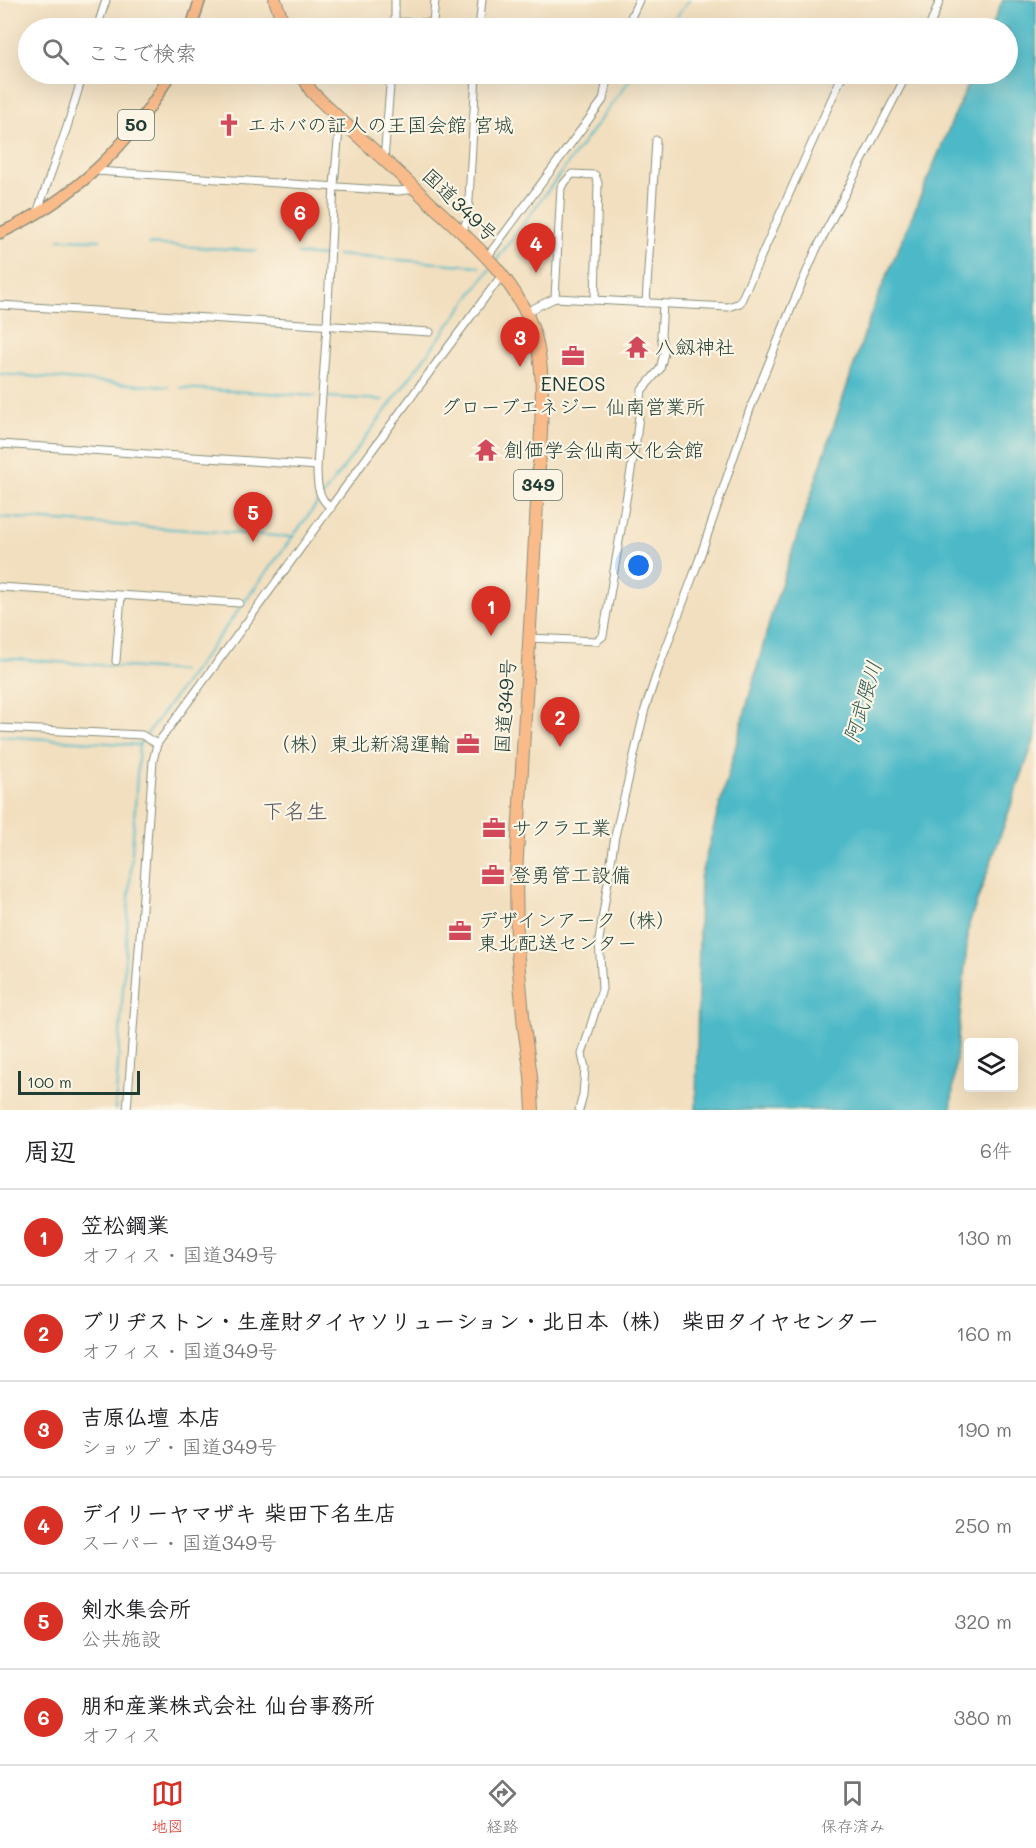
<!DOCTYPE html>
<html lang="ja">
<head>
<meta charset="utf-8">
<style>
  body { margin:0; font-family:Mali,"Klee One",sans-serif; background:#f6f6f6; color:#202124 }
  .controls { position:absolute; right:18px; bottom:18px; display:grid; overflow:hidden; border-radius:6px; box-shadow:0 6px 24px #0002 }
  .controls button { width:54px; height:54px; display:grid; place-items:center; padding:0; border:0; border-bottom:2px solid #e0e0e0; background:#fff; color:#202124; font:30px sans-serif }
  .scale { position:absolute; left:18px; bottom:15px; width:122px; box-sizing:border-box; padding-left:6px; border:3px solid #1f3d34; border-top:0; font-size:16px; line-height:21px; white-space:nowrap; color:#1f3d34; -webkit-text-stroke:4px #fcf5e5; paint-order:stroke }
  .you { position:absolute; left:639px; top:566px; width:21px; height:21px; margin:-15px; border:4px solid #fff; border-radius:50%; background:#1a73e8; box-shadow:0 0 0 9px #1a73e833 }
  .badge { display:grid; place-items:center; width:39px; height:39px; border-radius:50%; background:#d93025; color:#fff; font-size:20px; font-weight:700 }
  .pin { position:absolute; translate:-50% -50px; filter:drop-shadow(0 2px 3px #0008) }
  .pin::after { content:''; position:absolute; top:32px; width:21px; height:18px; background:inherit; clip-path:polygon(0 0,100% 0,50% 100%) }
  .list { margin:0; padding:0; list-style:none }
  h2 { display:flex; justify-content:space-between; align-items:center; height:78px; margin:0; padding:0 24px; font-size:26px }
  h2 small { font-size:20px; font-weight:400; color:#757577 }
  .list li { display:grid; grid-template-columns:39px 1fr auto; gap:18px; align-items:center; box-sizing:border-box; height:96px; padding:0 24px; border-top:2px solid #e0e0e0 }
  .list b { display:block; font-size:22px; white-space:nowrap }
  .list p { margin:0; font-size:20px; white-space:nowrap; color:#757577 }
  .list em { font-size:20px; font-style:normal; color:#757577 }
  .icon { flex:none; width:33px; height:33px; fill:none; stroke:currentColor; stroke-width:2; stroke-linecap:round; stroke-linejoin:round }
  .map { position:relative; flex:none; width:1036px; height:1110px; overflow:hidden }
  .search { position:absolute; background:#fff; box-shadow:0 6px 24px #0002; left:18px; right:18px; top:18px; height:66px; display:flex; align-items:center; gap:15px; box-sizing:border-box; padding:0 21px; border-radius:33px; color:#757577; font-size:22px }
  .sheet { height:654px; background:#fff }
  nav { display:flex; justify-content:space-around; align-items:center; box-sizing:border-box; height:84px; border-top:2px solid #e0e0e0; background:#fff; font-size:16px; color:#757577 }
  nav a { display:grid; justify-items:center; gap:3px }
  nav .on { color:#d93025 }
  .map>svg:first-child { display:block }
  .water { fill:#4db9c8; stroke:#367b7e; stroke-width:1.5 }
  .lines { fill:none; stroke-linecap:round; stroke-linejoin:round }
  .stream { stroke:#4db9c8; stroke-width:2 }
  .minor-casing { stroke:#888e7a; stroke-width:9 }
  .primary-casing { stroke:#888e7a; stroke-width:13 }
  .trunk-casing { stroke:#888e7a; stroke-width:14 }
  .minor { stroke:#fff; stroke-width:7 }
  .primary { stroke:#fabb8b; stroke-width:10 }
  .trunk { stroke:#fabb8b; stroke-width:12 }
  .labels { text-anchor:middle; stroke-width:4.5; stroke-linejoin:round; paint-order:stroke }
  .shield { fill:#fcf5e5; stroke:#617469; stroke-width:1.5 }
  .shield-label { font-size:18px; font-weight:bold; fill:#1f3d34 }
  .poi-label { font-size:20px; fill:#1f3d34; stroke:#fcf5e5; text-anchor:start }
  .street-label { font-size:20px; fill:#1f3d34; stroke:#fcf5e5 }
  .water-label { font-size:21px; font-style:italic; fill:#2a5c59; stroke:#fcf5e5 }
  .quarter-label { font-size:22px; fill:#5c5a62; stroke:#fcf5e5 }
</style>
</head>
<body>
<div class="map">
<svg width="1036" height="1110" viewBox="0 0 1036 1110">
  <rect width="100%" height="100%" fill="#fcf5e5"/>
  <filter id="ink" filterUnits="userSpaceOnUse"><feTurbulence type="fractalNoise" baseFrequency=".0167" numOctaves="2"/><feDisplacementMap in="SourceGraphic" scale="12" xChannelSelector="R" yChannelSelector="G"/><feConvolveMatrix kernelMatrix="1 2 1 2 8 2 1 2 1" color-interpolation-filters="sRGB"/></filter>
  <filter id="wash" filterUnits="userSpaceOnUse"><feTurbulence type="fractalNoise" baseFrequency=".008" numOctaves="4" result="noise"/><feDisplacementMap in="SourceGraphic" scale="24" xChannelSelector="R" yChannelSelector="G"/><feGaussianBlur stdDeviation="1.35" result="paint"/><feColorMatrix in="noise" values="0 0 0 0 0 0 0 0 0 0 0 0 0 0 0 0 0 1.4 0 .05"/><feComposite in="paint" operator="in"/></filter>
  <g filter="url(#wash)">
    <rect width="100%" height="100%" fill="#f2dfbf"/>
    <polygon class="water" points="1003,0 1036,0 1036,735 969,924 951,1110 696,1110 700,878 773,609 872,311 972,74 1008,74 1008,28 991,28"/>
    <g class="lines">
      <g class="stream">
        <polyline points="668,28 689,0"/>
        <polyline points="59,239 100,240"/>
        <polyline points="148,244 257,251"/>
        <polyline points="297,254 325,256"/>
        <polyline points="336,255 477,266 479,267"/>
        <polyline points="495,262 634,74"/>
        <polyline points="0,374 168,387"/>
        <polyline points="181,388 316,396"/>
        <polyline points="326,397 383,400"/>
        <polyline points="0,517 293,537"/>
        <polyline points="0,658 182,671"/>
        <polyline points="0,736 139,745"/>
        <polyline points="115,1110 139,745 490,269"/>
      </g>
    </g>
  </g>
  <g filter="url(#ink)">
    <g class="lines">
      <g class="minor-casing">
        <g id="minor">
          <polyline points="395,22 433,23 435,0"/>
          <polyline points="97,28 106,0"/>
          <polyline points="395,28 395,0"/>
          <polyline points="479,28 482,0"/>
          <polyline points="626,28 639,0"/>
          <polyline points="929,28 940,0"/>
          <polyline points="573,74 594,74"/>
          <polyline points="384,160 391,74"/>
          <polyline points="96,171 398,191 416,189"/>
          <polyline points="37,213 67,127 83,74"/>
          <polyline points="462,233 468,217 476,74"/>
          <polyline points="487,257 603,100 608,74"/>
          <polyline points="555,298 561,187 572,174 595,175 598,183 595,300"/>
          <polyline points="646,303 656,140"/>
          <polyline points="0,305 430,332"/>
          <polyline points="526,312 555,298 728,307 740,303 842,76"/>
          <polyline points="0,444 266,462 317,466"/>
          <path d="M331,508C317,497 317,483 317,466L327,325L334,185L340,119"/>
          <polyline points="0,587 239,603"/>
          <polyline points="529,638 597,641 603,636 636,441 642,390 660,369 664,353 661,335 663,304"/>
          <polyline points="116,661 121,596"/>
          <polyline points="0,728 142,735 157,744"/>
          <path d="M127,1110L153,761L157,744C273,588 385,430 502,275"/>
          <polyline points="579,1110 583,1095 585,1068 582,1054 602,989 599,940 615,836 645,709 659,667 699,560 750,409 792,306 816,250 907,74"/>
        </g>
      </g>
      <g class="primary-casing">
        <g id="primary">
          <polyline points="191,28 200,0"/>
          <path d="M0,233C73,200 132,144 170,74"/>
        </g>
      </g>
      <g class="trunk-casing">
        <g id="trunk">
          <polyline points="275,0 285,28"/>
          <path d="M302,74L311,91L321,101C356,135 393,167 428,201C470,240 518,279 535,336C544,368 542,399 541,432L516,874L517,948L524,1027L531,1076L533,1110"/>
        </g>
      </g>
      <use href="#minor" class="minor"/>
      <use href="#primary" class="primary"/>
      <use href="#trunk" class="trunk"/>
    </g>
  </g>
  <defs>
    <g id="church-bare" transform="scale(1.8)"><path d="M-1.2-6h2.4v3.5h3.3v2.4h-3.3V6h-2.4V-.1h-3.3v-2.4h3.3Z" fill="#d1495b" stroke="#fcf5e5" stroke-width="2.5" paint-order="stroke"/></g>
    <g id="temple-bare" transform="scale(1.8)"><path d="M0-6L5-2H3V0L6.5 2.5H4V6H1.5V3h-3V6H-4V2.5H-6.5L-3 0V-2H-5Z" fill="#d1495b" stroke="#fcf5e5" stroke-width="2.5" paint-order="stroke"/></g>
    <g id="office-bare" transform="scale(1.8)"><path d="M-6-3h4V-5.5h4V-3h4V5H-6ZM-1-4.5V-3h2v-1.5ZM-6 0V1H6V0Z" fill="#d1495b" stroke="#fcf5e5" stroke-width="2.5" paint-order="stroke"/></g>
  </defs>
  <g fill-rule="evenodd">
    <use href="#church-bare" x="229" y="125"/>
    <use href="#temple-bare" x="637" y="347"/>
    <use href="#office-bare" x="573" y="356"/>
    <use href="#temple-bare" x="486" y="450"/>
    <use href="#office-bare" x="468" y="744"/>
    <use href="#office-bare" x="494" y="828"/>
    <use href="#office-bare" x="493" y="875"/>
    <use href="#office-bare" x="460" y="931"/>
  </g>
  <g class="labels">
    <g class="shield">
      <rect x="118" y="110" width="36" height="30" rx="4.5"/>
      <rect x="514" y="470" width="48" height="30" rx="4.5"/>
    </g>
    <g class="shield-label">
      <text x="136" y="131">50</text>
      <text x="538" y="491">349</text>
    </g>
    <g class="poi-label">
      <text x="247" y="132">エホバの証人の王国会館 宮城</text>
      <text x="655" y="354">八劔神社</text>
      <text x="573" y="391" text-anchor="middle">ENEOS<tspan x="573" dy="23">グローブエネジー 仙南営業所</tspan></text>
      <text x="504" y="457">創価学会仙南文化会館</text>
      <text x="450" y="751" text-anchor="end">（株）東北新潟運輸</text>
      <text x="512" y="835">サクラ工業</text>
      <text x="511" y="882">登勇管工設備</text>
      <text x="478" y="927">デザインアーク（株）<tspan x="478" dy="23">東北配送センター</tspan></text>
    </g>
    <g class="street-label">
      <text transform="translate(460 205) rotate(44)" y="7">国道349号</text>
      <text transform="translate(505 706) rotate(-86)" y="7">国道349号</text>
    </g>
    <g class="water-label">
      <text transform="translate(863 702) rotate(-73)" y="7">阿武隈川</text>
    </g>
    <g class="quarter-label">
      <text x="295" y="819">下名生</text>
    </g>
  </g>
</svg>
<div class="controls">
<button><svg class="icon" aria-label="layers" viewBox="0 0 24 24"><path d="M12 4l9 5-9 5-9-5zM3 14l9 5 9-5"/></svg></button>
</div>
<div class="scale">100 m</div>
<div class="you"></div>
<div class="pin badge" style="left:491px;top:636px">1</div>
<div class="pin badge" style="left:560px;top:747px">2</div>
<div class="pin badge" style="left:520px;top:367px">3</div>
<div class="pin badge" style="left:536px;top:273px">4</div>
<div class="pin badge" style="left:253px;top:542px">5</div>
<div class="pin badge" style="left:300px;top:242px">6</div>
<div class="search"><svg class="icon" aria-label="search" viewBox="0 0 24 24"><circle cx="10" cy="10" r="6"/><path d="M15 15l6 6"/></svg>ここで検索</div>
</div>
<section class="sheet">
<h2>周辺<small>6件</small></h2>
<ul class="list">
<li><span class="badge">1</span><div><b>笠松鋼業</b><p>オフィス · 国道349号</p></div><em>130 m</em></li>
<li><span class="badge">2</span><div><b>ブリヂストン・生産財タイヤソリューション・北日本（株） 柴田タイヤセンター</b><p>オフィス · 国道349号</p></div><em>160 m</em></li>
<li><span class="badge">3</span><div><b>吉原仏壇 本店</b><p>ショップ · 国道349号</p></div><em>190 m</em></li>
<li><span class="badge">4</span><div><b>デイリーヤマザキ 柴田下名生店</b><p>スーパー · 国道349号</p></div><em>250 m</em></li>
<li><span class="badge">5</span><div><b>剣水集会所</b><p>公共施設</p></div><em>320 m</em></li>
<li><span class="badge">6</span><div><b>朋和産業株式会社 仙台事務所</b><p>オフィス</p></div><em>380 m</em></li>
</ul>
</section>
<nav>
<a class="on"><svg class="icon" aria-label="map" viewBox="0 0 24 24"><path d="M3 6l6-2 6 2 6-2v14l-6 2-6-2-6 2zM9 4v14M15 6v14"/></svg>地図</a>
<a><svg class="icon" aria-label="directions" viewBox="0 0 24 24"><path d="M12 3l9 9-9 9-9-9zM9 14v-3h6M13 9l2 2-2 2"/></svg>経路</a>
<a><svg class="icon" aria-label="saved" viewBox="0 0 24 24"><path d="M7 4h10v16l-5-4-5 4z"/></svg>保存済み</a>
</nav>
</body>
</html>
